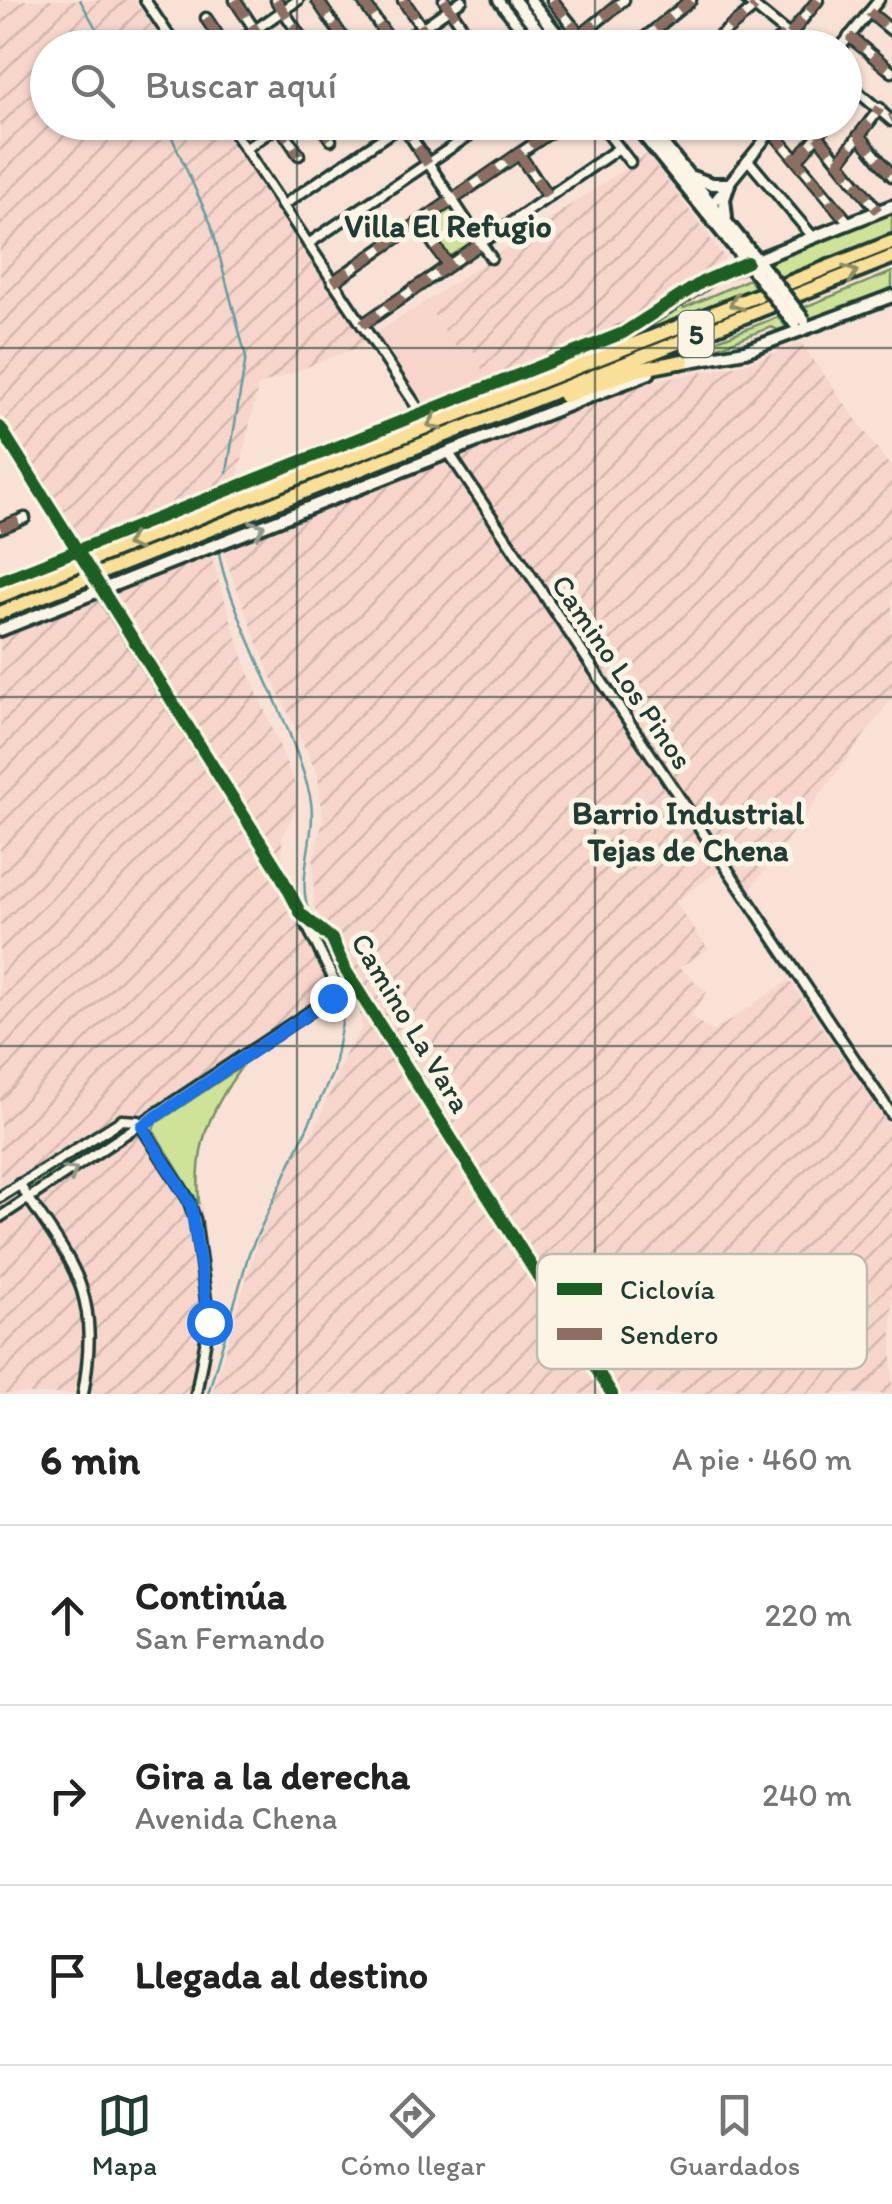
<!DOCTYPE html>
<html lang="es">
<head>
<meta charset="utf-8">
<style>
  body { margin:0; font-family:Itim,sans-serif; background:#f2f2f2; color:#222 }
  .stop { position:absolute; width:30px; height:30px; margin:-22px; border:8px solid #1a73e8; border-radius:50%; background:#fff }
  .stop.end { background:#1a73e8; border-color:#fff; box-shadow:0 2px 10px #0008 }
  .list { margin:0; padding:0; list-style:none }
  h2 { display:flex; justify-content:space-between; align-items:center; height:130px; margin:0; padding:0 40px; font-size:42px }
  h2 small { font-size:32px; font-weight:400; color:#767676 }
  .list li { display:grid; grid-template-columns:65px 1fr auto; gap:30px; align-items:center; box-sizing:border-box; height:180px; padding:0 40px; border-top:2px solid #e0e0e0 }
  .list b { display:block; font-size:38px; white-space:nowrap }
  .list p { margin:0; font-size:32px; white-space:nowrap; color:#767676 }
  .list em { font-size:32px; font-style:normal; color:#767676 }
  .icon { flex:none; width:55px; height:55px; fill:none; stroke:currentColor; stroke-width:2; stroke-linecap:round; stroke-linejoin:round }
  .map { position:relative; flex:none; width:892px; height:1394px; overflow:hidden }
  .search { position:absolute; background:#fff; box-shadow:0 2px 8px #0004; left:30px; right:30px; top:30px; height:110px; display:flex; align-items:center; gap:25px; box-sizing:border-box; padding:0 35px; border-radius:55px; color:#767676; font-size:38px }
  .sheet { height:670px; background:#fff }
  nav { display:flex; justify-content:space-around; align-items:center; box-sizing:border-box; height:140px; border-top:2px solid #e0e0e0; background:#fff; font-size:28px; color:#767676 }
  nav a { display:grid; justify-items:center; gap:5px }
  nav .on { color:#1f3d34 }
  .map>svg:first-child { display:block }
  .built { fill:#f7d5ca }
  .industrial { fill:url(#industrial-furrows) }
  .green { fill:#cee398; stroke:#769066; stroke-width:2.5 }
  .lines { fill:none; stroke-linecap:round; stroke-linejoin:round }
  .stream { stroke:#629da2; stroke-width:2.5 }
  .street-casing { stroke:#1f3d34; stroke-width:15 }
  .secondary-casing { stroke:#1f3d34; stroke-width:18 }
  .highway-casing { stroke:#1f3d34; stroke-width:20 }
  .street { stroke:#fcf5e5; stroke-width:8 }
  .secondary { stroke:#fcf5e5; stroke-width:10 }
  .highway { stroke:#fadf96; stroke-width:12 }
  .secondary-bridge-casing { stroke:#1f3d34; stroke-width:18; stroke-linecap:butt }
  .secondary-bridge { stroke:#fcf5e5; stroke-width:10 }
  .quiet { stroke:#8d6e63; stroke-width:10; stroke-dasharray:20 10; stroke-linecap:butt }
  .cycleway-casing { stroke:#fcf5e5; stroke-width:19 }
  .cycleway { stroke:#1b5e20; stroke-width:12 }
  .oneway { stroke:#8c8e65 }
  .oneway2 { stroke:#8e998c }
  .route { stroke:#1a73e8; stroke-width:12 }
  .grid { fill:none; stroke:#1f3d34; stroke-width:2.5; stroke-opacity:0.55 }
  .labels { text-anchor:middle; stroke-width:10; stroke-linejoin:round; paint-order:stroke }
  .shield { fill:#fcf5e5; stroke:#617469; stroke-width:2.5 }
  .shield-label { font-size:28px; font-weight:bold; fill:#1f3d34 }
  .street-label { font-size:30px; fill:#1f3d34; stroke:#fcf5e5 }
  .neighbourhood-label { font-size:32px; font-weight:bold; fill:#1f3d34; stroke:#fcf5e5 }
  .key { fill:#fcf5e5; stroke:#babeb0; stroke-width:2.5 }
  .key-label { font-size:28px; fill:#1f3d34 }
</style>
</head>
<body>
<div class="map">
<svg width="892" height="1394" viewBox="0 0 892 1394">
  <defs>
    <pattern id="industrial-furrows" width="10" height="10" patternUnits="userSpaceOnUse" patternTransform="scale(2.5)"><rect width="10" height="10" fill="#f7d5ca"/><path d="M-1 1l2-2M0 10L10 0M9 11l2-2" fill="none" stroke="#d3b8ae"/></pattern>
  </defs>
  <rect width="100%" height="100%" fill="#f9e2d5"/>
  <filter id="ink" filterUnits="userSpaceOnUse"><feTurbulence type="fractalNoise" baseFrequency=".01" numOctaves="2"/><feDisplacementMap in="SourceGraphic" scale="20" xChannelSelector="R" yChannelSelector="G"/><feConvolveMatrix kernelMatrix="1 2 1 2 8 2 1 2 1" color-interpolation-filters="sRGB"/></filter>
  <g filter="url(#ink)">
    <polygon class="built" points="425,302 459,352 471,346 486,378 422,404 376,333"/>
    <g class="industrial">
      <polygon points="0,0 134,0 167,47 48,48 48,122 217,123 368,343 258,386 237,481 81,543 0,414"/>
      <polygon points="647,154 725,258 615,327 486,378 471,346 459,352 425,302"/>
      <polygon points="801,343 892,469 892,698 743,899 720,870 675,902 708,949 679,968 707,992 691,1017 713,1032 789,980 892,1130 892,1394 212,1394 258,1240 294,1156 314,1131 347,1051 362,1028 357,1001 314,906 313,861 323,820 318,776 269,672 223,553 327,508 653,381 745,364"/>
      <polygon points="210,553 245,663 298,791 295,810 282,838 283,864 295,919 339,989 336,1000 151,1124 202,1205 216,1329 199,1394 0,1394 0,637"/>
    </g>
    <g class="green">
      <polygon points="452,206 477,243 450,261 425,224"/>
      <polygon points="892,213 892,238 782,282 771,268 771,260"/>
      <polygon points="892,272 892,293 814,321 802,308"/>
      <polygon points="749,279 758,291 637,340 636,336 681,305 684,308"/>
      <polygon points="778,317 786,327 778,330 771,327 710,350 709,354 697,358 670,358"/>
      <path d="M242,1066C208,1114 195,1144 199,1204L153,1130L155,1124Z"/>
      <polygon points="108,1134 109,1142 33,1190 31,1184 33,1181"/>
    </g>
    <g class="lines">
      <g class="stream">
        <polyline points="80,0 107,48"/>
        <polyline points="165,122 211,224 246,357 227,472"/>
        <path d="M219,552C222,574 232,597 240,618C263,677 295,735 310,796C319,836 293,879 311,917"/>
        <polyline points="208,1394 249,1253 333,1072 347,995 344,981 318,933"/>
      </g>
      <g class="street-casing">
        <g id="street">
          <polyline points="145,0 177,48"/>
          <polyline points="235,0 267,48"/>
          <polyline points="276,0 308,48"/>
          <polyline points="317,0 350,48"/>
          <polyline points="362,0 395,48"/>
          <polyline points="403,0 436,48"/>
          <polyline points="444,0 470,38"/>
          <polyline points="498,0 536,48"/>
          <polyline points="552,0 590,48"/>
          <polyline points="746,0 805,48"/>
          <polyline points="869,12 892,31"/>
          <polyline points="206,18 226,48"/>
          <polyline points="790,35 818,0"/>
          <polyline points="580,36 624,0"/>
          <polyline points="849,36 892,72"/>
          <polyline points="229,48 298,0"/>
          <polyline points="393,48 462,0"/>
          <polyline points="632,48 691,0"/>
          <polyline points="705,48 755,7"/>
          <polyline points="769,48 787,33"/>
          <polyline points="840,48 879,0"/>
          <polyline points="844,80 892,121"/>
          <polyline points="844,104 857,89"/>
          <polyline points="227,122 421,413"/>
          <polyline points="277,122 299,155"/>
          <polyline points="319,122 331,140"/>
          <polyline points="401,122 491,258"/>
          <polyline points="599,122 630,162"/>
          <polyline points="772,131 849,223"/>
          <polyline points="859,135 892,176"/>
          <polyline points="656,136 673,122"/>
          <polyline points="818,136 878,211"/>
          <polyline points="245,149 284,122"/>
          <polyline points="519,154 548,197"/>
          <polyline points="748,160 813,237"/>
          <polyline points="797,160 829,122"/>
          <polyline points="839,162 880,108"/>
          <polyline points="712,204 779,122"/>
          <polyline points="282,206 406,122"/>
          <polyline points="419,223 448,265"/>
          <polyline points="308,244 489,122"/>
          <polyline points="333,282 565,122"/>
          <polyline points="362,325 619,148"/>
          <polyline points="449,453 892,1115"/>
          <polyline points="0,528 25,518"/>
          <path d="M19,1184C75,1267 101,1290 83,1394"/>
          <polyline points="0,1197 122,1120 138,1121 188,1199 195,1219 209,1322 196,1394"/>
          <polyline points="0,1217 332,997 335,982 303,918"/>
        </g>
      </g>
      <g class="secondary-casing">
        <g id="secondary">
          <polyline points="514,0 552,48"/>
          <polyline points="530,0 568,48"/>
          <polyline points="633,122 757,275"/>
          <polyline points="645,122 766,271"/>
          <polyline points="692,177 712,184 729,184 724,199 726,217"/>
          <polyline points="679,363 745,351 892,296"/>
          <polyline points="0,427 80,554"/>
          <polyline points="0,581 611,338 646,320 713,277 892,206"/>
          <polyline points="97,583 278,870 301,914 332,939 346,971 612,1394"/>
          <polyline points="0,630 649,373"/>
        </g>
      </g>
      <g class="highway-casing">
        <g id="highway">
          <polyline points="565,396 637,370 683,361"/>
          <polyline points="0,596 892,242"/>
          <polyline points="0,613 892,257"/>
        </g>
      </g>
      <use href="#street" class="street"/>
      <use href="#secondary" class="secondary"/>
      <use href="#highway" class="highway"/>
      <g class="secondary-bridge-casing">
        <g id="secondary-bridge">
          <polyline points="766,271 804,320"/>
          <polyline points="757,275 795,324"/>
        </g>
      </g>
      <use href="#secondary-bridge" class="secondary-bridge"/>
      <g class="quiet">
        <polyline points="235,0 267,48"/>
        <polyline points="276,0 308,48"/>
        <polyline points="317,0 350,48"/>
        <polyline points="362,0 395,48"/>
        <polyline points="403,0 436,48"/>
        <polyline points="444,0 470,38"/>
        <polyline points="552,0 590,48"/>
        <polyline points="869,12 892,31"/>
        <polyline points="206,18 226,48"/>
        <polyline points="790,35 818,0"/>
        <polyline points="580,36 624,0"/>
        <polyline points="849,36 892,72"/>
        <polyline points="632,48 691,0"/>
        <polyline points="705,48 755,7"/>
        <polyline points="769,48 787,33"/>
        <polyline points="844,104 857,89"/>
        <polyline points="890,119 892,118"/>
        <polyline points="277,122 299,155"/>
        <polyline points="319,122 331,140"/>
        <polyline points="401,122 428,164"/>
        <polyline points="772,131 849,223"/>
        <polyline points="859,135 892,176"/>
        <polyline points="656,136 673,122"/>
        <polyline points="818,136 878,211"/>
        <polyline points="519,154 548,197"/>
        <polyline points="797,160 829,122"/>
        <polyline points="839,162 880,108"/>
        <polyline points="419,223 448,265"/>
        <polyline points="333,282 565,122"/>
        <polyline points="362,325 481,243"/>
        <polyline points="0,528 25,518"/>
      </g>
      <g class="cycleway-casing">
        <g id="cycleway">
          <polyline points="0,427 278,870 301,914 332,939 346,971 612,1394"/>
          <polyline points="0,581 623,333 702,282 747,262"/>
        </g>
      </g>
      <use href="#cycleway" class="cycleway"/>
    </g>
    <defs><path id="oneway-chevron" d="M-2-3.5L2.5 0L-2 3.5" fill="none" stroke-width="1.6" stroke-linecap="round" stroke-linejoin="round" transform="scale(2.5)"/></defs>
    <g class="oneway">
      <use href="#oneway-chevron" transform="translate(851 273) rotate(-21)"/>
      <use href="#oneway-chevron" transform="translate(736 303) rotate(158)"/>
      <use href="#oneway-chevron" transform="translate(434 423) rotate(158)"/>
      <use href="#oneway-chevron" transform="translate(132 543) rotate(158)"/>
    </g>
    <g class="oneway2">
      <use href="#oneway-chevron" transform="translate(258 528) rotate(-22)"/>
      <use href="#oneway-chevron" transform="translate(71 1172) rotate(-33)"/>
    </g>
  </g>
  <g class="lines" filter="url(#ink)">
    <polyline class="route" points="209,1322 191,1205 142,1126 332,998"/>
  </g>
  <path class="grid" d="M297,0V48M595,0V48M297,122V1394M595,122V1394M0,348H892M0,697H892M0,1046H892"/>
  <g class="labels">
    <rect class="shield" x="678.5" y="311" width="35" height="46" rx="8"/>
    <g class="shield-label">
      <text x="696" y="344">5</text>
    </g>
    <g class="street-label">
      <text transform="translate(622 672) rotate(56)" y="10">Camino Los Pinos</text>
      <text transform="translate(411 1023) rotate(59)" y="10">Camino La Vara</text>
    </g>
    <g class="neighbourhood-label">
      <text x="448" y="237">Villa El Refugio</text>
      <text x="688" y="824">Barrio Industrial<tspan x="688" dy="37">Tejas de Chena</tspan></text>
    </g>
  </g>
  <rect x="537" y="1254" width="330" height="115" rx="15" class="key"/>
  <rect x="557" y="1283" width="45" height="12" fill="#1b5e20"/>
  <rect x="557" y="1328" width="45" height="12" fill="#8d6e63"/>
  <g class="key-label">
    <text x="620" y="1299">Ciclovía</text>
    <text x="620" y="1344">Sendero</text>
  </g>
</svg>
<div class="stop" style="left:209px;top:1322px"></div>
<div class="stop end" style="left:332px;top:998px"></div>
<div class="search"><svg class="icon" aria-label="search" viewBox="0 0 24 24"><circle cx="10" cy="10" r="6"/><path d="M15 15l6 6"/></svg>Buscar aquí</div>
</div>
<section class="sheet">
<h2>6 min<small>A pie · 460 m</small></h2>
<ul class="list">
<li><svg class="icon" aria-label="ahead" viewBox="0 0 24 24"><path d="M12 20V5M6 11l6-6 6 6"/></svg><div><b>Continúa</b><p>San Fernando</p></div><em>220 m</em></li>
<li><svg class="icon" aria-label="right" viewBox="0 0 24 24"><path d="M7 20v-9h11M14 6l5 5-5 5"/></svg><div><b>Gira a la derecha</b><p>Avenida Chena</p></div><em>240 m</em></li>
<li><svg class="icon" aria-label="arrive" viewBox="0 0 24 24"><path d="M6 21V4h12l-3 4 3 4H6"/></svg><div><b>Llegada al destino</b></div></li>
</ul>
</section>
<nav>
<a class="on"><svg class="icon" aria-label="map" viewBox="0 0 24 24"><path d="M3 6l6-2 6 2 6-2v14l-6 2-6-2-6 2zM9 4v14M15 6v14"/></svg>Mapa</a>
<a><svg class="icon" aria-label="directions" viewBox="0 0 24 24"><path d="M12 3l9 9-9 9-9-9zM9 14v-3h6M13 9l2 2-2 2"/></svg>Cómo llegar</a>
<a><svg class="icon" aria-label="saved" viewBox="0 0 24 24"><path d="M7 4h10v16l-5-4-5 4z"/></svg>Guardados</a>
</nav>
</body>
</html>
